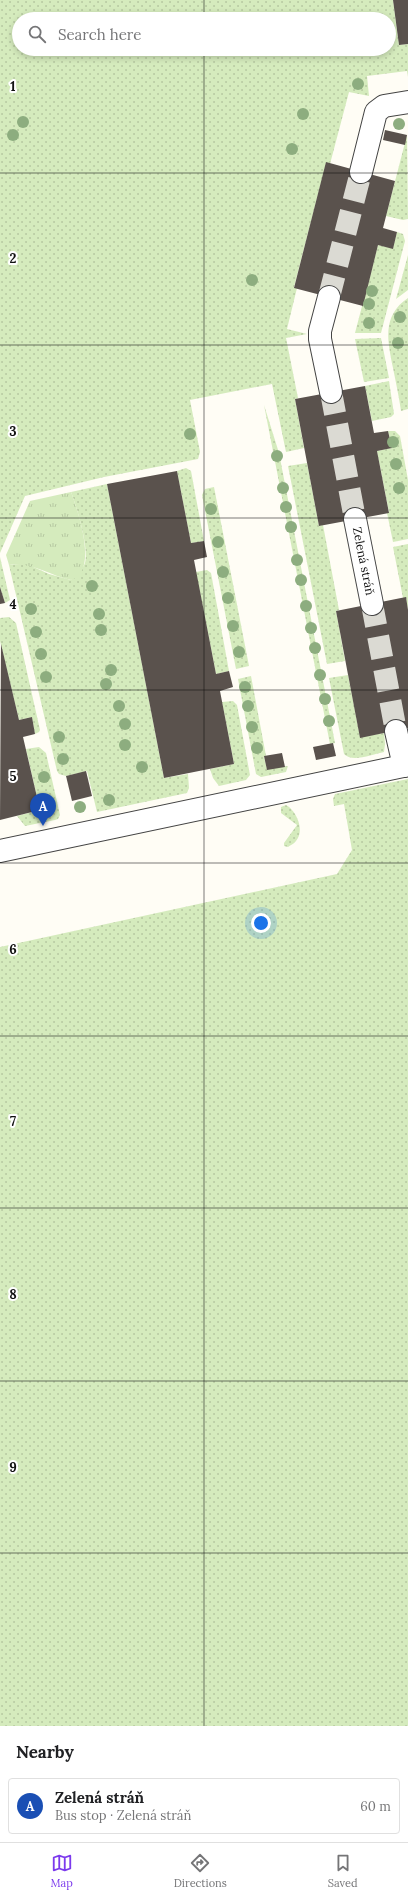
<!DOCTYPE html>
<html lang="en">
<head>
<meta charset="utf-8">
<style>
  body { margin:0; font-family:Lora,serif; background:#f2f2f2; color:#202124 }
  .you { position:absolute; left:261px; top:923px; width:14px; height:14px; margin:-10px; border:3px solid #fff; border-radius:50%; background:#1a73e8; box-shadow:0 0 0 6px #1a73e833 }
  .badge { display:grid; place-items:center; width:26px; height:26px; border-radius:50%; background:#7c3aed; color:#fff; font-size:13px; font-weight:700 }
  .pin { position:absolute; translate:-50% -33px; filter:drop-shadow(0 1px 2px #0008) }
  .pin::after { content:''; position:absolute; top:21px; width:14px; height:12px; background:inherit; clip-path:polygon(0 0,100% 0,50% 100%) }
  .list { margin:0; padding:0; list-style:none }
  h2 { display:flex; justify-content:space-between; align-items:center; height:52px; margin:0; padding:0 16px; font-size:17px }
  h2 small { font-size:13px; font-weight:400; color:#757577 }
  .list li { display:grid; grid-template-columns:26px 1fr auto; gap:12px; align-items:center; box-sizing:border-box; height:56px; margin:0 8px 8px; padding:0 8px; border:1px solid #e0e0e0; border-radius:4px }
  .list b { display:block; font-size:15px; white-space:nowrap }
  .list p { margin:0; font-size:13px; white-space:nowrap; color:#757577 }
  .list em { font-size:13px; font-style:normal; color:#757577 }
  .icon { flex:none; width:22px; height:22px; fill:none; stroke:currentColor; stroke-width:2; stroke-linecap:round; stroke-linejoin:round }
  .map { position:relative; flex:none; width:408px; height:1726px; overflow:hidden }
  .search { position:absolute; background:#fff; box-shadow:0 2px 6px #0003; left:12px; right:12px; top:12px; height:44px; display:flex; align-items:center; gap:10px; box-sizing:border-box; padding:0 14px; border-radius:22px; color:#757577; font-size:15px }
  .sheet { height:116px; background:#fff }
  nav { display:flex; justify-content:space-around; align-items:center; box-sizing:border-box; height:56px; border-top:1px solid #e0e0e0; background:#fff; font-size:11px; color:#757577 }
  nav a { display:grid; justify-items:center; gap:2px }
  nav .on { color:#7c3aed }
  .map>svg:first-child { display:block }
  .grass { fill:url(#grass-dots); fill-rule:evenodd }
  .park { fill:url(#park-tufts) }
  .building { fill:#5a524d }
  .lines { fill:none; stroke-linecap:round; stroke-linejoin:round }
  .minor-tunnel { stroke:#dbdad3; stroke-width:22; stroke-dasharray:22 11; stroke-linecap:butt }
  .minor-casing { stroke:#444; stroke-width:24 }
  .minor { stroke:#fff; stroke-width:22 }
  .tree { fill:#8dad7f }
  .grid { fill:none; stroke:#111; stroke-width:1; stroke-opacity:0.55 }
  .labels { text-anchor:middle; stroke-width:4; stroke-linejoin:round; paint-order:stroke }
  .street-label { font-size:12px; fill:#111; stroke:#fff }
  .grid-label { font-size:13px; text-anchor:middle; font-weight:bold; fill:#111; stroke:#fff; stroke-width:4; stroke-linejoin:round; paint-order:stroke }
</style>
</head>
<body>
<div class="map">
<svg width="408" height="1726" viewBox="0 0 408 1726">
  <defs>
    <pattern id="grass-dots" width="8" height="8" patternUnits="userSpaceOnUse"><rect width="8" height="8" fill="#d5ebbd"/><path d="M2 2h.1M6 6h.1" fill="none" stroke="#b6c8a1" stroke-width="1.8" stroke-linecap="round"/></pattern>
    <pattern id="park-tufts" width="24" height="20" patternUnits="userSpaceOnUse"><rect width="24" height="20" fill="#d5ebbd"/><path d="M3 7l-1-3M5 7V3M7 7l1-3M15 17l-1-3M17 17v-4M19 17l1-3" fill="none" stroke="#b6c8a1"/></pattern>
  </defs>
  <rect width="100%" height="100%" fill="#fffdf5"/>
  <g class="grass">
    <path d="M0,0H393L399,45L408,44V77L407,71L367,76L369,96L349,92L330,164L326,163L294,287L297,288L287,329L307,334L286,338L298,398L295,399L304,448L286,452L272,384L190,400L200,452L198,459L104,477L25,496L0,553ZM19,19H389V49H19Z"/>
    <polygon points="407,135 408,219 403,220 386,216"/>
    <polygon points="397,232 403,234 405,241 381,333 355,333 378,245 393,248"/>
    <polygon points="408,255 408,290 396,299"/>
    <path d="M408,298V409L401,411C399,397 396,383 393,368C388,342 381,316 408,298Z"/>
    <polygon points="381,338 389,378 364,382 355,339"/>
    <polygon points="389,381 394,414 391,417 372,421 365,386"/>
    <polygon points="264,405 279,453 335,743 330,744"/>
    <polygon points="388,431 395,431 400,436 408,480 408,539 393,542 387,513 389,512 377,451 392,448"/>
    <polygon points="307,463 319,526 323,525 339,610 336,611 345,661 327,664 288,466"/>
    <polygon points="186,468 191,471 204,541 191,543 177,471"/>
    <path d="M107,484L164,778L188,774L189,788L187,793L97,812L87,771L66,776L59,774L57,771L9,565L20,564L29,565L49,574L71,580C75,576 83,569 85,563C89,547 77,508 71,492Z"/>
    <polygon points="214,487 249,666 236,669 202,495 205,489"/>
    <polygon points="408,544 408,610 406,598 403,598 393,547"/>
    <polygon points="0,557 10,600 5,603 0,587"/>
    <polygon points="207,570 211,573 229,671 216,674 196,572"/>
    <polygon points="9,617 16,623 40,730 39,732 35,734 32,717 19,720 0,641 0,618"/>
    <path d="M348,675L360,737L384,733L385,744L384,752C373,754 352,763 344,754L329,678Z"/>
    <polygon points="251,676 266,756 264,757 267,769 288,766 286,772 261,777 256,774 238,679"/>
    <polygon points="233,701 237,705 250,775 246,780 219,786 213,778 210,769 234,764 222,702"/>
    <polygon points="39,747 46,753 60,815 58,819 55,820 25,826 17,816 40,810 26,749"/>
    <polygon points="408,779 408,1726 0,1726 0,947 337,874 352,850 344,804 334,806 333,799 335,794"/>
    <path d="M286,805C297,811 305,831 296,841C294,844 290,845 288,847L284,846V843L297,825L281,813V807Z"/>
  </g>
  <path class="park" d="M71,492C78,511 99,572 71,580C48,575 33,562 9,565L6,555L30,501Z"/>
  <g class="building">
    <polygon points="393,0 408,0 408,44 399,45"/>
    <polygon points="385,130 407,135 405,145 383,140"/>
    <polygon points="326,162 395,181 383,228 397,232 393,249 378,245 363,306 294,288"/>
    <polygon points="365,386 374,433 388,431 392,448 377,451 389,513 319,526 295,399"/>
    <polygon points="177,471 191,543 204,541 207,557 194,560 216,674 229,671 233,687 220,691 234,764 164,778 107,484"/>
    <polygon points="0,587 5,603 0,604"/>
    <polygon points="406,597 408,610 408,728 360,738 336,611"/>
    <polygon points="1,644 19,720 32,717 35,734 23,737 40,810 0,820"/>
    <polygon points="333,743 336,756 316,760 313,747"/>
    <polygon points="282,753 285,767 267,770 264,756"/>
    <polygon points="86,771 92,796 72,801 66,776"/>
  </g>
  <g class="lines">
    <g class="minor-tunnel">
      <polyline points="329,297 361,172"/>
      <polyline points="331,392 355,519"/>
      <polyline points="372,604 396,731"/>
    </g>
    <g class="minor-casing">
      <g id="minor">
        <polyline points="361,172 376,112 384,106 408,102"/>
        <polyline points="329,297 320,331 320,339 331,392"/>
        <path id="s1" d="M355,519L372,604"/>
        <polyline points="396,731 404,766"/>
        <polyline points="0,851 408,765"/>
      </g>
    </g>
    <use href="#minor" class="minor"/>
  </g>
  <g class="tree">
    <circle cx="358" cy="84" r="6"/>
    <circle cx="303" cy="114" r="6"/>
    <circle cx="23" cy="122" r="6"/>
    <circle cx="399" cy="124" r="6"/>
    <circle cx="13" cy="135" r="6"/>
    <circle cx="292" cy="149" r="6"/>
    <circle cx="252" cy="280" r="6"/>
    <circle cx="372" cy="291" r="6"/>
    <circle cx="369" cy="304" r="6"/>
    <circle cx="400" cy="317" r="6"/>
    <circle cx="369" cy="323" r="6"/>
    <circle cx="398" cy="343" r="6"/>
    <circle cx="190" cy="434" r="6"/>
    <circle cx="393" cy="442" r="6"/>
    <circle cx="277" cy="456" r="6"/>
    <circle cx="396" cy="464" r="6"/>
    <circle cx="283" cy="488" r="6"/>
    <circle cx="399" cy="488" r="6"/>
    <circle cx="286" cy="507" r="6"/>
    <circle cx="211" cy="509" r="6"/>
    <circle cx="291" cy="527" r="6"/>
    <circle cx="218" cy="542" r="6"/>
    <circle cx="297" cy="560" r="6"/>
    <circle cx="223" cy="572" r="6"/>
    <circle cx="301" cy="580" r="6"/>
    <circle cx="92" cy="586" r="6"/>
    <circle cx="228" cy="598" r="6"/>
    <circle cx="306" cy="606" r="6"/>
    <circle cx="31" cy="609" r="6"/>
    <circle cx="99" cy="614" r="6"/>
    <circle cx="233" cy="626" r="6"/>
    <circle cx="311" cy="628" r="6"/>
    <circle cx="101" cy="630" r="6"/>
    <circle cx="36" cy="632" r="6"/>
    <circle cx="315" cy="648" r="6"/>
    <circle cx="239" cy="652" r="6"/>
    <circle cx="41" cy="654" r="6"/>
    <circle cx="111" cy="670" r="6"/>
    <circle cx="320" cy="675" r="6"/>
    <circle cx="46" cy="677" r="6"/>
    <circle cx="106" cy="684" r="6"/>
    <circle cx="245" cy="687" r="6"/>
    <circle cx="325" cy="699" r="6"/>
    <circle cx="119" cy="706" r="6"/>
    <circle cx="248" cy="706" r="6"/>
    <circle cx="329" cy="721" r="6"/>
    <circle cx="125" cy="724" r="6"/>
    <circle cx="252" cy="727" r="6"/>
    <circle cx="59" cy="737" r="6"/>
    <circle cx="125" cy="745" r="6"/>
    <circle cx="257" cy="748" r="6"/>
    <circle cx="63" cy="759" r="6"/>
    <circle cx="142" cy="767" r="6"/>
    <circle cx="44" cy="777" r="6"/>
    <circle cx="109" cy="800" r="6"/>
    <circle cx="80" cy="807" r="6"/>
  </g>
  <path class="grid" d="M204,0V19M204,49V1726M0,173H408M0,345H408M0,518H408M0,690H408M0,863H408M0,1036H408M0,1208H408M0,1381H408M0,1553H408"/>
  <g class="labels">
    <g class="street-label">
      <text dy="4" stroke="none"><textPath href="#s1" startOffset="43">Zelená stráň</textPath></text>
    </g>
  </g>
  <g class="grid-label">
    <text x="13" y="91">1</text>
    <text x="13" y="263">2</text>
    <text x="13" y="436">3</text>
    <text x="13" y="609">4</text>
    <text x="13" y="781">5</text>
    <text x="13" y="954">6</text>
    <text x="13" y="1126">7</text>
    <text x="13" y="1299">8</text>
    <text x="13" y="1472">9</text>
  </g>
</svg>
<div class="you"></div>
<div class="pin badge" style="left:43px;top:826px;background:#1a4fb4">A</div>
<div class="search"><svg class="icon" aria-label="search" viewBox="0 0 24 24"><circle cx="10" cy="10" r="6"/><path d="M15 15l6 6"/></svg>Search here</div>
</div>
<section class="sheet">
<h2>Nearby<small></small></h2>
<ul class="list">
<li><span class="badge" style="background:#1a4fb4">A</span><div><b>Zelená stráň</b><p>Bus stop · Zelená stráň</p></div><em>60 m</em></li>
</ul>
</section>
<nav>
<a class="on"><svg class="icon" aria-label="map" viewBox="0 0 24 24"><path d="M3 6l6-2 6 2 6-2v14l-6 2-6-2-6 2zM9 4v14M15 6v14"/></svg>Map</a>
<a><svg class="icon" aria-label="directions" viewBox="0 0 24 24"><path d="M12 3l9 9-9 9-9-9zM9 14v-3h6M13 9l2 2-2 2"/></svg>Directions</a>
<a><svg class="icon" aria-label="saved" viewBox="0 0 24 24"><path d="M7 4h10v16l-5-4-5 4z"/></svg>Saved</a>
</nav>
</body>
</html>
